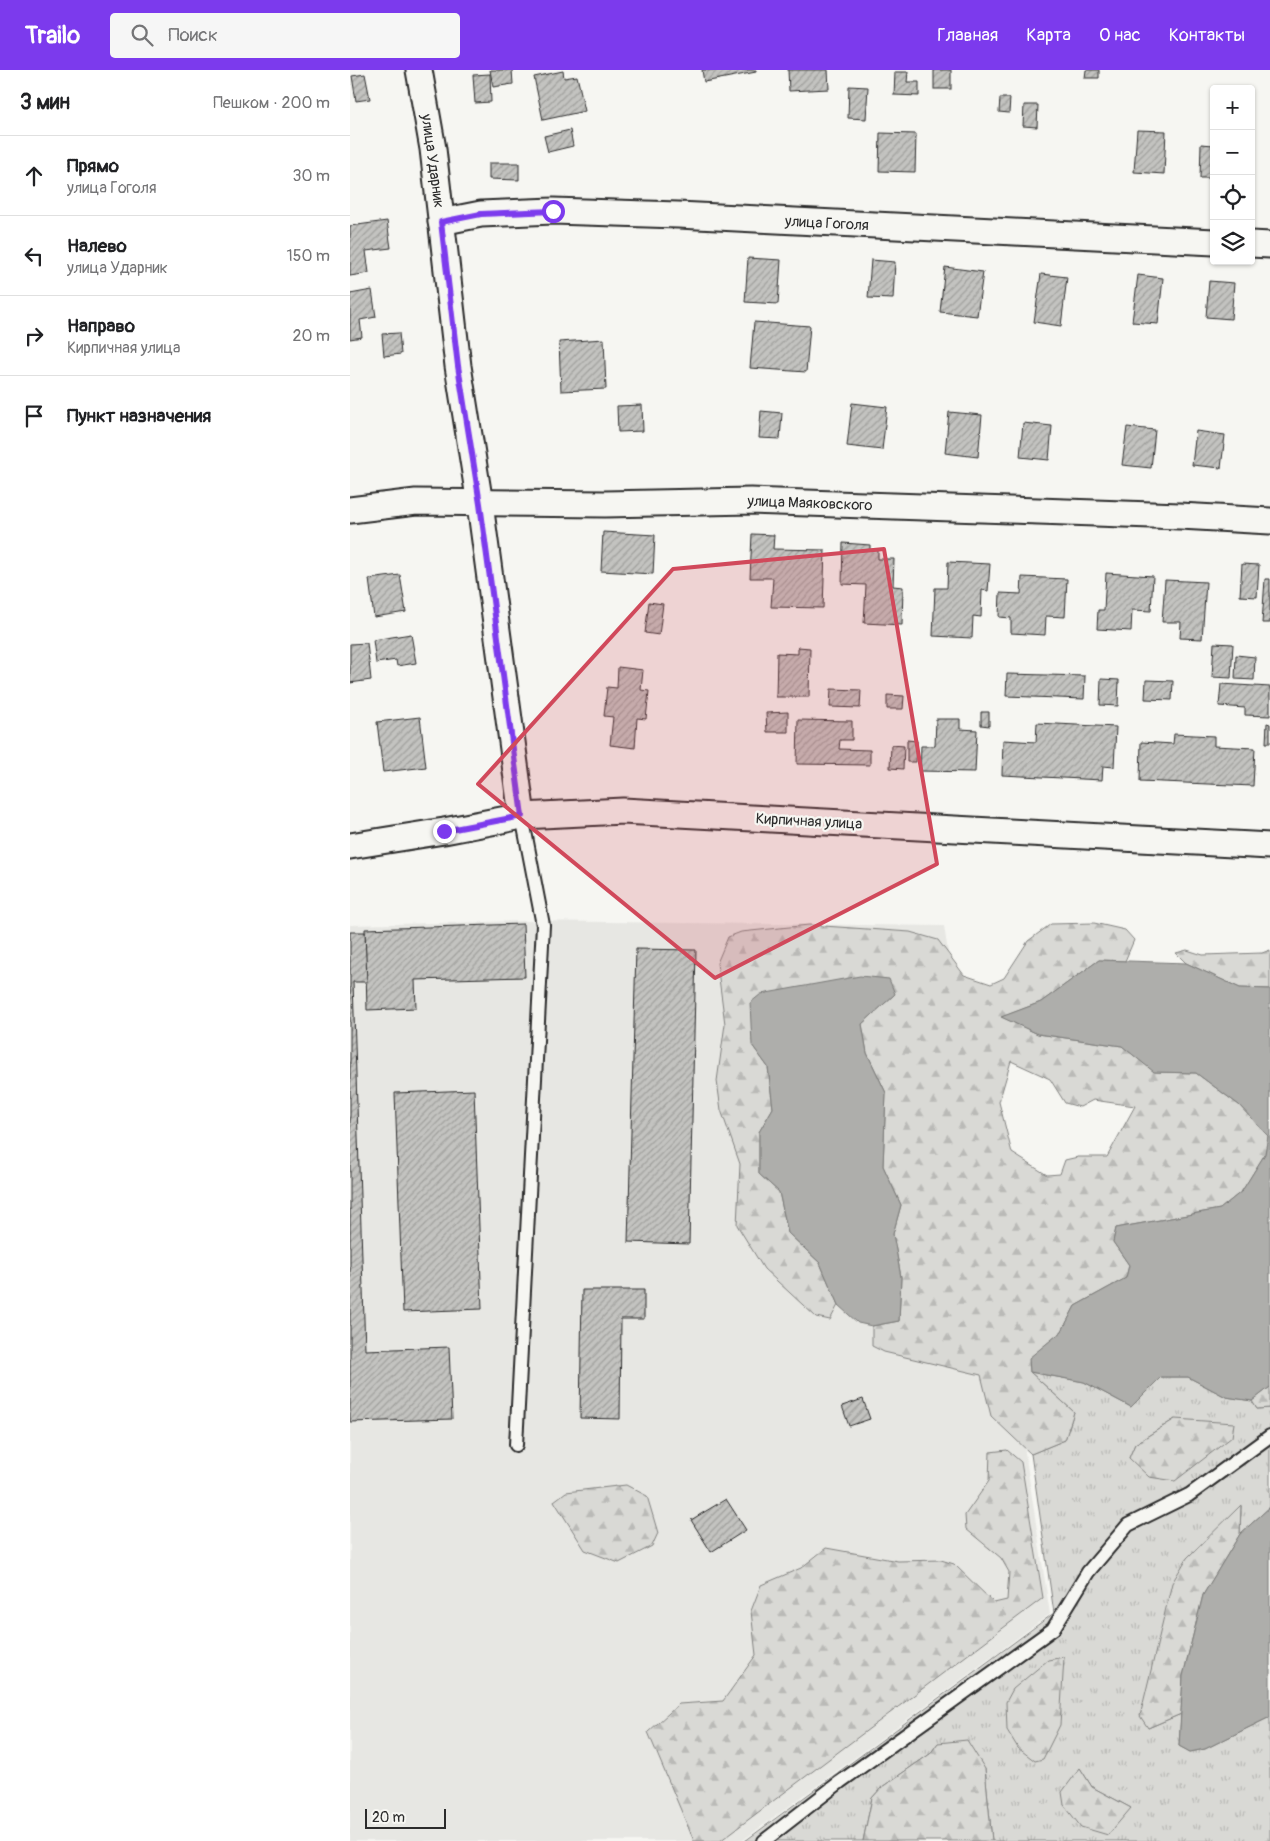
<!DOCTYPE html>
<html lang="ru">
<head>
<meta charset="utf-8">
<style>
  body { margin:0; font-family:Pangolin,sans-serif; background:#f6f6f6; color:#202124 }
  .controls { position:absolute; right:15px; top:15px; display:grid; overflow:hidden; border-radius:5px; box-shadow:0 1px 4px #0004 }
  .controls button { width:45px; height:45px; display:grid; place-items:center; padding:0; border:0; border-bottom:1px solid #e0e0e0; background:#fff; color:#202124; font:25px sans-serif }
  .scale { position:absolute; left:15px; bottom:12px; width:81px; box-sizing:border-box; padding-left:5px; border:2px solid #2b2b2b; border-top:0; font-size:14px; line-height:18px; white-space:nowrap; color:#2b2b2b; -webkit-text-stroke:4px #f6f6f2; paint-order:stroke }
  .stop { position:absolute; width:15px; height:15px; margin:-11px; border:4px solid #7c3aed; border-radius:50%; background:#fff }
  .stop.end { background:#7c3aed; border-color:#fff; box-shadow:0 1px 5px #0008 }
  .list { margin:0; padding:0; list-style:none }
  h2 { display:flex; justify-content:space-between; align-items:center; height:65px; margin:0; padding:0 20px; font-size:21px }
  h2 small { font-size:16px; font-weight:400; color:#757577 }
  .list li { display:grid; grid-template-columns:32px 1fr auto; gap:15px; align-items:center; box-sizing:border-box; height:80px; padding:0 20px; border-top:1px solid #e0e0e0 }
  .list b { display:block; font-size:19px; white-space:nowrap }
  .list p { margin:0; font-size:16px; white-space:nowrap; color:#757577 }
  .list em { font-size:16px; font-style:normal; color:#757577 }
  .icon { flex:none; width:28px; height:28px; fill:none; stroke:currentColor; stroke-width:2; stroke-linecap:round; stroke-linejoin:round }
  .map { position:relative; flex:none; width:920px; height:1771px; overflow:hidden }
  header { display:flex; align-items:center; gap:30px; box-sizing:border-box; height:70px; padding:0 25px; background:#7c3aed; color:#fff }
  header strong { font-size:24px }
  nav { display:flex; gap:28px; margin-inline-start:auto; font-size:18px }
  .search { width:350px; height:45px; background:#f6f6f6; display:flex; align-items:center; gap:12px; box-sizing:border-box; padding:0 18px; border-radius:5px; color:#757577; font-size:19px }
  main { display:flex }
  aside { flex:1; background:#fff }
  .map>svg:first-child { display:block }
  .built { fill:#e7e7e3 }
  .grass { fill:url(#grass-tufts); stroke:#828280; fill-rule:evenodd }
  .forest { fill:url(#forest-firs); stroke:#828280; fill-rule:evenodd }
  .water { fill:#aeaeab; stroke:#7a7a78 }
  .building { fill:url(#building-hatch); stroke:#2b2b2b }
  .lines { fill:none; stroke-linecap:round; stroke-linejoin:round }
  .service-casing { stroke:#2b2b2b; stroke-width:16 }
  .minor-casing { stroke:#2b2b2b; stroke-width:29 }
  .service { stroke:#f6f6f2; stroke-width:12 }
  .minor { stroke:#f6f6f2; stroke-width:25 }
  .route { stroke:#7c3aed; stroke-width:6 }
  .marked { fill:#d1495b; fill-opacity:0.2; stroke:#d1495b; stroke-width:4; stroke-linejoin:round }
  .labels { text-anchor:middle; stroke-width:4.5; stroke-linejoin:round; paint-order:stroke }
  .street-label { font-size:15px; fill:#2b2b2b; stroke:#f6f6f2 }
</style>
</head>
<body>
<header>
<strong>Trailo</strong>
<div class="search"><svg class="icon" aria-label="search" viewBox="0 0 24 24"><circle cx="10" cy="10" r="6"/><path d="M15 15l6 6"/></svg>Поиск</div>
<nav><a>Главная</a><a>Карта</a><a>О нас</a><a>Контакты</a></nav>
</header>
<main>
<aside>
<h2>3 мин<small>Пешком · 200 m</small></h2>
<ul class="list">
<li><svg class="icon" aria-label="ahead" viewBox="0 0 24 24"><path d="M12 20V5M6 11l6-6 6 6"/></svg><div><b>Прямо</b><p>улица Гоголя</p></div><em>30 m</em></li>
<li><svg class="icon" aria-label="left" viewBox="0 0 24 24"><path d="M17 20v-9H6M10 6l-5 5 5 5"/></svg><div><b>Налево</b><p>улица Ударник</p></div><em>150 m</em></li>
<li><svg class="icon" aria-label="right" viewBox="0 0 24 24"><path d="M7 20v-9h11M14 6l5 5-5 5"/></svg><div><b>Направо</b><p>Кирпичная улица</p></div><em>20 m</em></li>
<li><svg class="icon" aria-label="arrive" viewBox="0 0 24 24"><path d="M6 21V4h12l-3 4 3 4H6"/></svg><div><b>Пункт назначения</b></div></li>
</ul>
</aside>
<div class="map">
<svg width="920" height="1771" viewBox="0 0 920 1771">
  <defs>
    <pattern id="grass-tufts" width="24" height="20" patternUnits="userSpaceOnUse" patternTransform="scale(1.25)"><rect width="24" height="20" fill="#d9d9d5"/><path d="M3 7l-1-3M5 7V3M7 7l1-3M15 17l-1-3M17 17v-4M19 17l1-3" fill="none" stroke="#babab7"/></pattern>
    <pattern id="forest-firs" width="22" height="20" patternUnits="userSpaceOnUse" patternTransform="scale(1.25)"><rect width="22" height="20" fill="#d9d9d5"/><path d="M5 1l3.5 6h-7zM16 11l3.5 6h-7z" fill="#babab7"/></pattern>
    <pattern id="building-hatch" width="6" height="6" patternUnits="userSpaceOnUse" patternTransform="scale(1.25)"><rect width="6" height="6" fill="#c3c3c0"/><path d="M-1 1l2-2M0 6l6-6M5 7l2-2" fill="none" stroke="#9f9f9c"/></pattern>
  </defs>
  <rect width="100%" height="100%" fill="#f6f6f2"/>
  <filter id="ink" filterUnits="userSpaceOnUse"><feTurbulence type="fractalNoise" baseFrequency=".02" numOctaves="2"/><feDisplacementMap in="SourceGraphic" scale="10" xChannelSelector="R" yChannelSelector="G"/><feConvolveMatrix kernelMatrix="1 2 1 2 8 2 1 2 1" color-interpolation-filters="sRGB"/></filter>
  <g filter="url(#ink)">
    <polygon class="built" points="174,851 594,856 700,1544 392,1771 0,1771 0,855"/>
    <path class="grass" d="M680,1302L734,1312L781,1337L811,1307H838L876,1327L902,1331L907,1339L920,1338V1437L890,1464L891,1436L798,1658L831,1644L829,1676L840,1682L855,1679L920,1647V1771H642L635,1699L588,1673L580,1684L532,1717L522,1728L513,1771H395L704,1543L681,1384L715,1370L724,1342ZM825,1349L779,1388L785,1374ZM730,1698L742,1717L781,1738L714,1735Z"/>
    <g class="forest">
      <path d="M744,853L775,860L784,870L775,891L749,890L691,932L652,947L688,964L772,976L805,1002L846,1003L889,1035L918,1066L915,1084L892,1121L870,1139L766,1158L763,1172L779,1195L776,1208L725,1236L712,1261L680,1288V1302L724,1342L715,1370L681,1384L641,1346L631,1305L534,1282L522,1276V1256L549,1251L551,1207L543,1164L551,1135L533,1096L536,1023L517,983L512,954L545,924L402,975L418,997L423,1038L409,1062V1104L429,1122L438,1163L470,1193L488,1235L480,1250L466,1247L414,1199L387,1155L390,1094L371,1040L367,1011L375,954L367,893L378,867L391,862L459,855L560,862L588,870L614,905L641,914L654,908L678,871L701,854ZM661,991L700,1009L715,1033L730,1037L743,1030L785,1036L757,1087H728L715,1090L710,1104L697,1105L662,1083L649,1032Z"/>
      <polygon points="837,880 853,885 912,883 920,880 920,919 890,918 836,893 826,883"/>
      <polygon points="920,1317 920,1338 907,1339 902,1331"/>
      <polygon points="825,1349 884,1353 882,1367 825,1411 799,1407 779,1388 785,1374"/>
      <polygon points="657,1380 671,1392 693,1528 370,1771 344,1771 298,1662 329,1634 373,1631 406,1585 401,1541 411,1515 451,1498 476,1478 548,1491 591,1490 604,1494 644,1533 657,1530 659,1502 651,1488 616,1459 615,1445 639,1411 640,1382"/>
      <polygon points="276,1415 297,1426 308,1463 302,1476 269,1493 235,1480 204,1431 216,1422"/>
      <polygon points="891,1435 890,1464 853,1525 833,1606 831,1644 798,1658 790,1646 822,1513 837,1488"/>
      <polygon points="714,1587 710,1655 693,1689 685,1691 668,1678 657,1660 656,1632 663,1619 698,1590"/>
      <polygon points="617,1670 635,1699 642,1771 513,1771 522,1728 532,1717 580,1684 588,1673"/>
      <polygon points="730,1698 742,1717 781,1738 758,1765 731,1757 714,1735 712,1722"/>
    </g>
    <g class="water">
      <polygon points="749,890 836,893 890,918 920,919 920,1317 902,1331 876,1327 838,1307 811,1307 781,1337 734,1312 680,1302 679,1288 712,1261 725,1236 776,1208 779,1195 763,1172 766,1158 870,1139 892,1121 915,1084 918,1066 889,1035 846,1003 804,1002 772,976 688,964 651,947 691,932"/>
      <polygon points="510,906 539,909 545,924 512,954 517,983 536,1023 533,1096 551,1135 543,1164 551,1207 549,1251 522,1256 508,1253 488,1235 470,1193 438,1163 429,1122 409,1104 409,1062 423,1038 418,997 402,975 400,933 411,924"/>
      <polygon points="920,1437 920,1647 855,1679 840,1682 829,1676 833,1606 853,1525 890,1464"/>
    </g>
    <g class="building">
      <polygon points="140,0 162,0 163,14 143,17"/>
      <polygon points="352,0 406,0 406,2 354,12"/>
      <polygon points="438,0 478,0 479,19 439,21"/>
      <rect x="584" y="0" width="17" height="19"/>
      <polygon points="736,0 749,0 749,8 735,8"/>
      <polygon points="213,1 214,8 227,6 235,41 193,50 184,7"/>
      <polygon points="545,2 558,2 557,12 569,12 569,26 544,25"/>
      <polygon points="15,4 20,29 6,31 2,6"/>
      <polygon points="140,4 141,32 125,33 123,5"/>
      <polygon points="499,16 518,17 516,49 498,48"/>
      <polygon points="650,28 660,28 659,43 649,42"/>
      <polygon points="674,35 688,35 687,57 673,56"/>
      <polygon points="220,60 223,76 198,82 194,66"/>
      <polygon points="787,60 816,61 814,104 784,102"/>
      <polygon points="530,63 566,64 565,102 529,101"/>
      <polygon points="851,74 864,75 864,108 850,108"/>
      <polygon points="139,93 169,93 169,110 139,109"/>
      <polygon points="37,151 41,178 16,181 19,203 0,206 0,156"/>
      <polygon points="398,188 431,190 428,234 395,232"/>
      <polygon points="521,190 545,192 543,229 518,228"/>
      <polygon points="595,197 633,202 627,246 590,242"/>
      <polygon points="691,204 717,207 711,256 684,252"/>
      <polygon points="788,205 813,208 808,254 782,252"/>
      <polygon points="859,211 884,213 881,249 856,247"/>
      <polygon points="22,220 26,247 10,250 12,267 0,269 0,224"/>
      <polygon points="404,252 460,256 456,302 400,298"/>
      <polygon points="49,263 51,284 34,286 32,264"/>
      <polygon points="254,269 256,319 211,321 209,272"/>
      <polygon points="502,333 537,337 532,380 497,376"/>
      <polygon points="292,335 293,361 268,362 267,336"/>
      <polygon points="411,341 432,343 430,369 409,368"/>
      <polygon points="599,342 632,345 628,387 595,383"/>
      <polygon points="673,353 702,356 699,390 670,387"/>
      <polygon points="777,357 805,360 801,398 772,395"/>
      <polygon points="846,361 875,365 871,398 842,395"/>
      <polygon points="253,462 305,465 303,504 251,501"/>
      <polygon points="402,464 424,465 423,479 475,480 473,538 421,537 423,508 400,508"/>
      <polygon points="493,473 520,475 520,480 528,480 528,489 544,489 543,516 553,517 552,555 514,553 516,515 492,514"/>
      <polygon points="598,492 640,494 638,521 632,520 631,547 623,546 622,568 583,566 585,518 597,518"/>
      <polygon points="892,494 909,495 907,527 890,526"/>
      <polygon points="756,503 803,506 801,541 782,540 781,561 747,559 748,540 754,540"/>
      <polygon points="50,505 56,542 24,547 19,509"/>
      <polygon points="672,507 717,509 715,547 696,546 695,565 661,563 661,548 649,547 650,523 671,524"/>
      <polygon points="915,509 920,509 920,553 912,553"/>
      <polygon points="815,510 856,512 852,569 830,568 831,552 812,552"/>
      <polygon points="299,532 313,534 309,565 295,563"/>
      <polygon points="61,564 66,593 47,596 46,590 26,593 23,570"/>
      <polygon points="17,573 21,610 0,613 0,574"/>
      <polygon points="864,573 883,574 881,608 862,607"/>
      <polygon points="448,577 460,578 459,627 426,627 427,583 448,584"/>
      <polygon points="886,585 905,587 904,610 885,609"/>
      <polygon points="268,597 293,600 291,620 299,621 296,649 287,648 285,678 260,675 263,647 254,646 257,617 267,618"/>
      <polygon points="657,604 735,606 734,629 656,626"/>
      <polygon points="751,609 769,610 768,636 750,635"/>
      <polygon points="796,610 823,611 822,630 795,629"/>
      <polygon points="871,614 920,617 920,646 895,645 895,638 869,636"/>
      <polygon points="481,619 511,620 510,638 480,637"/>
      <polygon points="537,625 554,626 553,639 537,639"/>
      <polygon points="438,642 438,662 417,662 416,643"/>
      <polygon points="631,642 639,642 639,656 631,655"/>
      <polygon points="70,647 76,697 33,702 27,652"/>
      <polygon points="586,649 610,649 610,659 627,660 625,702 570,701 571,676 585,676"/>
      <polygon points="448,650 502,651 502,670 490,670 489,679 520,680 520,695 447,694"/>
      <polygon points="687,653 766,657 764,697 753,696 752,710 652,705 653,670 686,672"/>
      <polygon points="917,653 920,654 920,673 916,673"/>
      <polygon points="824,664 864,666 864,676 905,678 903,716 790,711 791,672 823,674"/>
      <polygon points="557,670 567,671 566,692 557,692"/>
      <polygon points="541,675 554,676 553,699 540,698"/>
      <polygon points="173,854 175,907 65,910 66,938 17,940 15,859"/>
      <polygon points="0,862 15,862 17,912 3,912 15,1280 99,1277 102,1349 0,1352"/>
      <polygon points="286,879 346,880 339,1174 278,1172"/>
      <polygon points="124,1020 132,1239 53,1242 45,1023"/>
      <polygon points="232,1220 294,1220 294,1249 271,1249 270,1349 230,1348"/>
      <polygon points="513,1329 520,1349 499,1356 492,1336"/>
      <polygon points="376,1429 396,1460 361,1482 341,1450"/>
    </g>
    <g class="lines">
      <g class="service-casing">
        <g id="service">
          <polyline points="166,1375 193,855 172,746"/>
          <polyline points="414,1771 490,1712 703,1559 738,1502 778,1455 839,1425 920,1366"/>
        </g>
      </g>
      <g class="minor-casing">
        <g id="minor">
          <polyline points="69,0 83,79 108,296 130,434 172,746"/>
          <polyline points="91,152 131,144 203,141 328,145 864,172"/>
          <polyline points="901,174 920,175"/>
          <polyline points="0,440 66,432 255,434 401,431 830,446 920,451"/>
          <polyline points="0,776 94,761 172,746 273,741 920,776"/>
        </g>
      </g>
      <use href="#service" class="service"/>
      <use href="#minor" class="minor"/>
    </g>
  </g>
  <g class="lines" filter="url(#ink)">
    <polyline class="route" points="94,761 172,746 130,434 108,296 91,152 131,144 203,141"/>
  </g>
  <path class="marked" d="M534,479L587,794L365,908L128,714L323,499Z"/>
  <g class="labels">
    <g class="street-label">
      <text transform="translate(83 91) rotate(82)" y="5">улица Ударник</text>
      <text transform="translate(477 153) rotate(3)" y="5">улица Гоголя</text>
      <text transform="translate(460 433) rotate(2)" y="5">улица Маяковского</text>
      <text transform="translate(459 751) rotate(3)" y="5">Кирпичная улица</text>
    </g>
  </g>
</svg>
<div class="controls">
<button>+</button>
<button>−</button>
<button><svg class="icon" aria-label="locate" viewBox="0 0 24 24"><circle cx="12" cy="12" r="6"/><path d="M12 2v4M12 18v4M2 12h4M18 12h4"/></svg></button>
<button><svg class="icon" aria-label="layers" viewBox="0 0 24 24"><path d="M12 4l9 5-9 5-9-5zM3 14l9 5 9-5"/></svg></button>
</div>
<div class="scale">20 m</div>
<div class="stop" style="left:203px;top:141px"></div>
<div class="stop end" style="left:94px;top:761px"></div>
</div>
</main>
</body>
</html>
